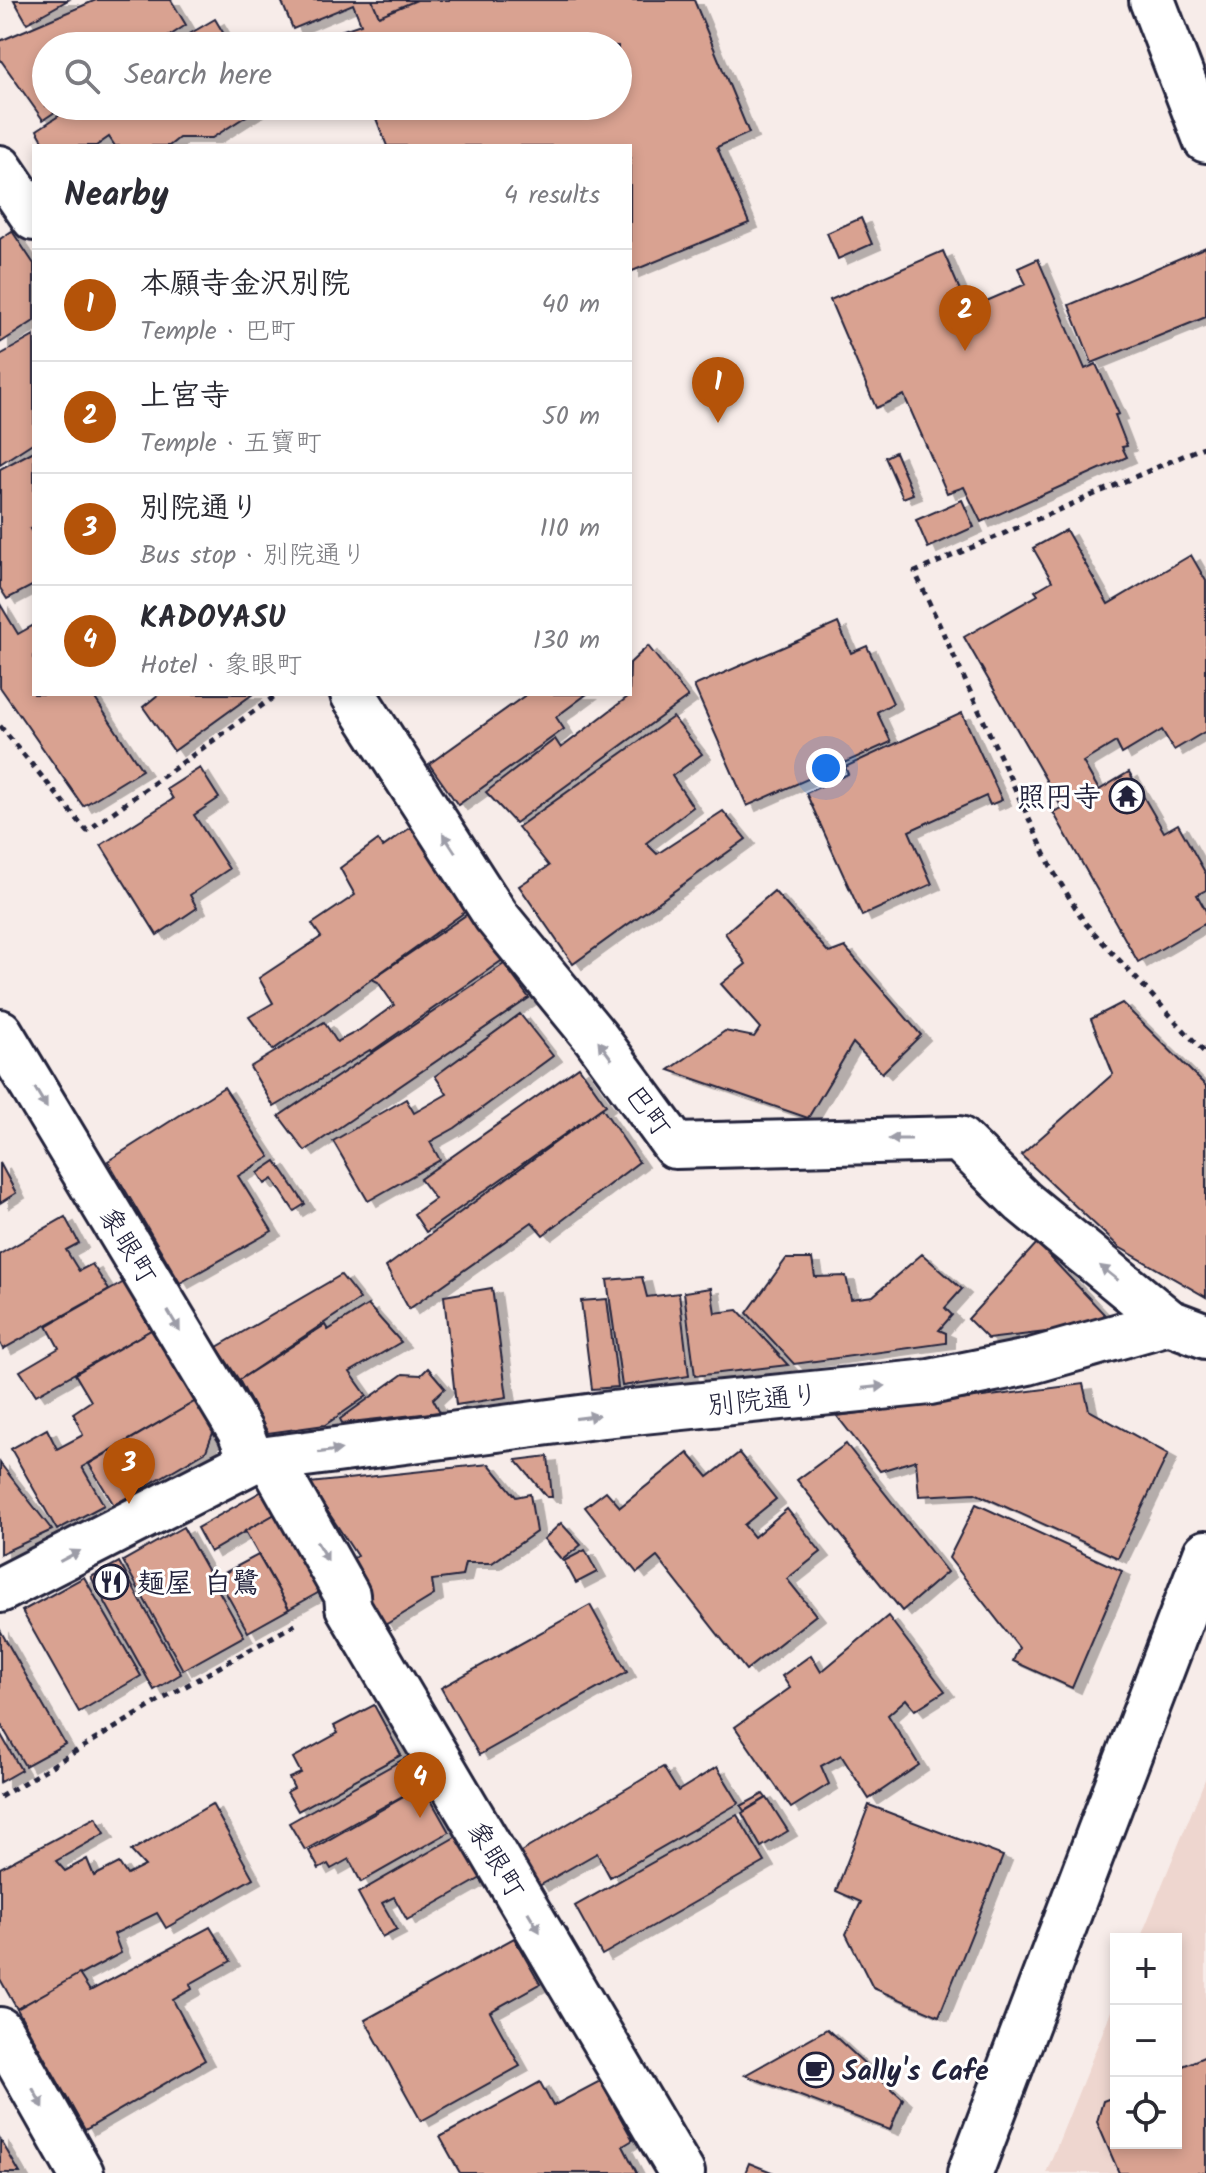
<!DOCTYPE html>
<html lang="en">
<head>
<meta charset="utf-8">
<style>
  body { margin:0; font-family:Kalam,"Klee One",sans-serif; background:#f2f2f3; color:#2b2b33 }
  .controls { position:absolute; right:24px; bottom:24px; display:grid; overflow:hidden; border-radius:0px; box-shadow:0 4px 12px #0003 }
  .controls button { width:72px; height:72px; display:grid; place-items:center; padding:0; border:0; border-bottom:2px solid #e1e1e2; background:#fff; color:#2b2b33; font:40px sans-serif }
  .you { position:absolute; left:826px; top:768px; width:28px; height:28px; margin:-20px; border:6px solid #fff; border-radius:50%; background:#1a73e8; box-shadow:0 0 0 12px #1a73e833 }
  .badge { display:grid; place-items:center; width:52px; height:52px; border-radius:50%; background:#b45309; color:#fff; font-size:26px; font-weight:700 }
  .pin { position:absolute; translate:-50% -66px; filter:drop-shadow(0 2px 4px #0008) }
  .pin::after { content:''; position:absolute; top:42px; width:28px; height:24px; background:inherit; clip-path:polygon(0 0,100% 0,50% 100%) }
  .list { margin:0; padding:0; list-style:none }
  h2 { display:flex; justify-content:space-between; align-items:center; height:104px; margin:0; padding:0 32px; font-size:34px }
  h2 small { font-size:26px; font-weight:400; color:#7c7c81 }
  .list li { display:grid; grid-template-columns:52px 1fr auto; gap:24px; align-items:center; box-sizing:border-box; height:112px; padding:0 32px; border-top:2px solid #e1e1e2 }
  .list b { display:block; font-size:30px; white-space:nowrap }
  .list p { margin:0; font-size:26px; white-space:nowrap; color:#7c7c81 }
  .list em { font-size:26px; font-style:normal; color:#7c7c81 }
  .icon { flex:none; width:44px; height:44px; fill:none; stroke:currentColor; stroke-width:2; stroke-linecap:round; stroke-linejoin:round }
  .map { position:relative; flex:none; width:1206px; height:2173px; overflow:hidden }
  .search { position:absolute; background:#fff; box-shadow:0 4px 12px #0003; left:32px; top:32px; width:600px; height:88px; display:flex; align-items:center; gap:20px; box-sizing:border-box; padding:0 28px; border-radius:44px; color:#7c7c81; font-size:30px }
  .panel { position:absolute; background:#fff; box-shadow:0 4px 12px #0003; left:32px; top:144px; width:600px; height:552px; border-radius:0px }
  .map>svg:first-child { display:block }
  .built { fill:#eed6cf }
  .building { fill:#d9a291; stroke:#22223b; stroke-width:2; filter:url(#shadow) }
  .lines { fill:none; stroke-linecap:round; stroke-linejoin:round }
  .minor-casing { stroke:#22223b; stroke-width:50 }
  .tertiary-casing { stroke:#22223b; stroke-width:50 }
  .path { stroke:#22223b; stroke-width:5; stroke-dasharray:6 6; stroke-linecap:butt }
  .minor { stroke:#fff; stroke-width:44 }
  .tertiary { stroke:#fff; stroke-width:44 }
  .oneway { fill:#9c9ca7 }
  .labels { text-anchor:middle; stroke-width:6; stroke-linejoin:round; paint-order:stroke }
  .poi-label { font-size:28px; font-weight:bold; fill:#22223b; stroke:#fff; text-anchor:start }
  .street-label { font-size:28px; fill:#22223b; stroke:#fff }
</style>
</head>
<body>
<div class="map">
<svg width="1206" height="2173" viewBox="0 0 1206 2173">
  <defs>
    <filter id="shadow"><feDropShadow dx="9" dy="5" stdDeviation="0" flood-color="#0004"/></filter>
  </defs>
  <rect width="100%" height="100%" fill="#f7ece9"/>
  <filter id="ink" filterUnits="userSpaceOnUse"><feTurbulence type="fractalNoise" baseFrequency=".0125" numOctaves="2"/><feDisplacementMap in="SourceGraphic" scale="16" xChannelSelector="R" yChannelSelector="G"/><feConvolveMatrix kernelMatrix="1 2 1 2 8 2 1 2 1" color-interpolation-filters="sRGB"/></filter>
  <g filter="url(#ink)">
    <polygon class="built" points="1206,1777 1206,2173 1046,2173 1116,1999 1116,2143 1176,2143 1176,1939 1140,1939"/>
    <g class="building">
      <polygon points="14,0 68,0 27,23"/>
      <polygon points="96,0 171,0 186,25 154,46 46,46 46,106 64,106 43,120 0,59 0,41"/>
      <polygon points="281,0 694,0 749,133 717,147 749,223 630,272 630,146 387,146 371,106 618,106 618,46 346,46 340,31 361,24 353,4 293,29"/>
      <polygon points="372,0 417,0 379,16"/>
      <polygon points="215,19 231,46 169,46"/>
      <polygon points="74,106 262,106 212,138 179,138 169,146 115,146 109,137 96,146 46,146 37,130"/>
      <polygon points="861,218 872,244 838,259 827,233"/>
      <polygon points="12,231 34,264 34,321 0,343 0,239"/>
      <polygon points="1206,247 1206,317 1092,363 1069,305"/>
      <polygon points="943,251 968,309 1026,284 1018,268 1038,259 1085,369 1096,364 1119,414 1115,415 1127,446 1122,447 1127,457 981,522 964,487 947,493 904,395 876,408 830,300"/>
      <polygon points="34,336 34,442 0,464 0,355"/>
      <polygon points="34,451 34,527 30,529 34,536 34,585 7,599 0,588 0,469"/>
      <polygon points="895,452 913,494 903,498 885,457"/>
      <polygon points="962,500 974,527 928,548 916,520"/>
      <polygon points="1066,530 1108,604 1191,555 1206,581 1206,731 1174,750 1162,730 1122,754 1116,742 1083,762 1099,790 1129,772 1164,832 1178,824 1206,874 1206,890 1197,895 1206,911 1206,923 1138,962 1053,812 1062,808 964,637 1038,595 1035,591 1052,581 1033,548"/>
      <polygon points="0,604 18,634 34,625 34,694 92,694 142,770 83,806 0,687"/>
      <polygon points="838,623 851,653 867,646 893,703 877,712 891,742 747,806 694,686"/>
      <polygon points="648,646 688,697 515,823 486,792 555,739 561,748 629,696 630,663"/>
      <polygon points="159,694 253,694 174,751 143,707"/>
      <polygon points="527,694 587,694 556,717 564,729 458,805 429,764"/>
      <polygon points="962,713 1002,800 990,805 986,796 909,831 932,884 862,916 806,793 848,774 845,767"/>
      <polygon points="673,717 702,754 672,776 693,807 646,843 657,854 723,811 746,839 573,964 519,886 549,866 518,827"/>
      <polygon points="200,768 219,798 194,815 229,869 190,895 197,908 157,935 101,845 173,799 167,789"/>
      <polygon points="414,825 469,909 273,1050 249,1017 273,1003 259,978 321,937 312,924 355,895 340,868 378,840 383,847"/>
      <polygon points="774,891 829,953 845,947 921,1035 882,1073 853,1043 808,1118 669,1070 725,1031 754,1037 760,1028 721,984 746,964 725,933"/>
      <polygon points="472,911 504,959 371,1052 370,1050 274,1107 250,1067 324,1022 337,1042 358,1031 394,1005 378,982 372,979"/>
      <polygon points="504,964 529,998 305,1151 279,1116"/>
      <polygon points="1122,1003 1206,1086 1206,1297 1119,1247 1021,1155 1113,1074 1091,1019"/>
      <polygon points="520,1014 553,1056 455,1128 430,1142 440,1160 368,1201 333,1141 406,1099 414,1113 447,1094 435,1076"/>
      <polygon points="579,1067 606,1105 426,1232 414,1214 435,1199 420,1179"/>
      <polygon points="224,1087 270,1157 238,1176 272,1231 180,1283 108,1161"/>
      <polygon points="602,1108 639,1162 543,1235 532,1222 409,1309 386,1267"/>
      <polygon points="276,1161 305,1204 294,1211 273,1179 265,1184 258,1173"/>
      <polygon points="0,1163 16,1193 0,1203"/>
      <polygon points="65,1217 79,1243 66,1250 79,1271 92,1264 109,1290 3,1349 0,1343 0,1254"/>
      <polygon points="1037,1243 1105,1315 1103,1325 988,1339 968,1319"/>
      <polygon points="922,1254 962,1289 945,1308 952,1315 939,1330 946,1333 946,1343 794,1364 747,1313 786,1259 812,1259 815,1277 846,1276 851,1299 873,1296"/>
      <polygon points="341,1275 360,1299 239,1380 217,1347"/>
      <polygon points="642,1277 647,1297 679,1293 689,1376 622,1386 607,1280"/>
      <polygon points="124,1282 151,1330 36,1395 20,1371 59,1348 47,1326"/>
      <polygon points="492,1288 507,1397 456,1405 444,1296"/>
      <polygon points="711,1288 715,1313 738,1310 788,1365 695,1376 684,1292"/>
      <polygon points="607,1299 618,1387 592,1389 581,1301"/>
      <polygon points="368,1305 401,1342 350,1372 367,1396 325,1425 268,1433 239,1380 325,1325 328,1330"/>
      <polygon points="151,1330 196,1401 82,1467 104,1505 57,1530 11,1449 47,1429 57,1449 83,1435 73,1413 91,1401 75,1374"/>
      <polygon points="428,1368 445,1388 433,1399 440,1412 342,1423 340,1419 403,1374 421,1375"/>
      <polygon points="1083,1384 1089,1410 1168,1454 1118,1558 975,1493 919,1496 916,1460 880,1471 837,1416"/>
      <polygon points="196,1401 214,1430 206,1451 114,1505 89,1464"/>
      <polygon points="846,1444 947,1572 902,1611 797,1480"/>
      <polygon points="688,1453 708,1477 739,1453 776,1499 744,1525 754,1537 787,1509 821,1552 787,1579 816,1615 746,1670 657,1557 637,1573 585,1507 606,1491 620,1507"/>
      <polygon points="548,1456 552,1497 547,1497 516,1460"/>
      <polygon points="0,1463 52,1530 0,1554"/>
      <polygon points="489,1464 516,1497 530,1494 536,1532 492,1563 465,1563 462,1576 432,1580 434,1595 385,1625 344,1564 357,1556 309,1483"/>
      <polygon points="264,1490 277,1513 210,1552 197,1528"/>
      <polygon points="976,1504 1122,1571 1072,1688 1013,1661 1019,1648 949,1558"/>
      <polygon points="277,1513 325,1589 289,1609 245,1531"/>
      <polygon points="561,1523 581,1545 562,1560 544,1539"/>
      <polygon points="183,1527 244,1636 183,1670 123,1561"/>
      <polygon points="585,1550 597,1572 576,1583 564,1561"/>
      <polygon points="258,1555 289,1609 248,1632 217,1577"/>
      <polygon points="119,1562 181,1674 154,1690 91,1577"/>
      <polygon points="84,1577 141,1676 79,1712 22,1611"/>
      <polygon points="590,1605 627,1672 479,1755 441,1688"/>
      <polygon points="888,1616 945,1691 915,1710 906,1699 888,1715 919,1765 869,1799 841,1755 821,1766 829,1784 791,1808 735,1727 790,1688 782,1676 811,1655 821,1672"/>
      <polygon points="0,1630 65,1744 25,1766 0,1723"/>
      <polygon points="374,1705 401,1755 298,1811 287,1792 294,1788 289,1778 301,1773 293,1758 338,1733 334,1726"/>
      <polygon points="0,1733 21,1770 0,1782"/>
      <polygon points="409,1756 424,1784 305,1850 289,1823"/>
      <polygon points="663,1767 678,1791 717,1767 739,1803 610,1877 597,1853 539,1886 519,1853"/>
      <polygon points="423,1786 449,1832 361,1882 349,1859 331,1869 328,1864 319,1869 309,1851"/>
      <polygon points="763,1794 766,1798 744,1811 741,1806"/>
      <polygon points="767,1798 788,1831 761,1847 742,1813"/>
      <polygon points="212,1804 253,1878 166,1928 157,1913 114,1934 121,1953 17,2009 0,1979 0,1868 96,1817 105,1833 56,1861 65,1871 87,1859 94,1876 119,1863 127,1875 145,1866 131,1851"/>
      <polygon points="869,1805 1003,1856 939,2016 873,1988 846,1934 861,1902 836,1891"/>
      <polygon points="737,1815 765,1862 602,1955 575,1906"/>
      <polygon points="457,1836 481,1878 407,1920 394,1897 382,1903 397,1929 382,1937 358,1893"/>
      <polygon points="210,1927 231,1961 190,1984 192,1989 173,2000 205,2060 85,2130 17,2009 79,1974 90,1991"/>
      <polygon points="514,1938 540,1984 490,2012 520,2066 421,2121 365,2020"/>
      <polygon points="827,2029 903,2099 890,2130 745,2075"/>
      <polygon points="1206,2056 1206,2173 1119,2173 1097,2122 1103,2101 1116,2096 1116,2143 1176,2143 1176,2069"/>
      <polygon points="600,2081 633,2140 623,2146 637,2173 460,2173 440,2137 540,2082 553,2106"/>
      <polygon points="0,2139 20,2173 0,2173"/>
      <polygon points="749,2163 774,2173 745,2173"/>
    </g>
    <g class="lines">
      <g class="minor-casing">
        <g id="minor">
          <polyline points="1152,0 1206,140"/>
          <polyline points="0,168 34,218"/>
          <polyline points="353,694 496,916 596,1038 675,1146 959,1139 1023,1202 1169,1322 1206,1336"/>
          <polyline points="0,1032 240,1431 252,1461"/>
          <polyline points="270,1459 347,1595 348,1607 682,2173"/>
          <polyline points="0,1590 252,1461 603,1415 930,1382 1028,1362 1169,1322"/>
          <polyline points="0,2030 81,2173"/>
        </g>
      </g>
      <g class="tertiary-casing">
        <polyline id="tertiary" points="970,2173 1206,1553"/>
      </g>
      <g class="path">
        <polyline points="1206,446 915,572 1053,871 1085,923 1206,1054"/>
        <polyline points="0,726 87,831 278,694"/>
        <polyline points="0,1797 161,1700 299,1622"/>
      </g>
      <use href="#minor" class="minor"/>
      <use href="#tertiary" class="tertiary"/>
    </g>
    <defs><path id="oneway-solid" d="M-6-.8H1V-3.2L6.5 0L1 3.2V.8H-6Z" transform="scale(2)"/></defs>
    <g class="oneway">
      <use href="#oneway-solid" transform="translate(449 843) rotate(-123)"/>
      <use href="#oneway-solid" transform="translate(605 1050) rotate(-126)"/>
      <use href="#oneway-solid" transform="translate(41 1098) rotate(59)"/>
      <use href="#oneway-solid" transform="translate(900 1139) rotate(180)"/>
      <use href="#oneway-solid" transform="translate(1109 1273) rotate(-141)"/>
      <use href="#oneway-solid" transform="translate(174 1321) rotate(59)"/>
      <use href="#oneway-solid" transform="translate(874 1387) rotate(-6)"/>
      <use href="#oneway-solid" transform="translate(587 1417) rotate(-8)"/>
      <use href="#oneway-solid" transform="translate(330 1451) rotate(-8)"/>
      <use href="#oneway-solid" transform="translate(322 1551) rotate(60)"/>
      <use href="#oneway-solid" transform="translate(70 1556) rotate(-28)"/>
      <use href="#oneway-solid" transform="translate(534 1922) rotate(59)"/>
      <use href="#oneway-solid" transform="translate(38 2098) rotate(61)"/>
    </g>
  </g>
  <defs>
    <g id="temple-ring" transform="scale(1.8)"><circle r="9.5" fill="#fff" stroke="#22223b" stroke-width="1.5"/><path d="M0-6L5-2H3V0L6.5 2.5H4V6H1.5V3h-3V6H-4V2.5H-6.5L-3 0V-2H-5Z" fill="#22223b"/></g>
    <g id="restaurant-ring" transform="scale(1.8)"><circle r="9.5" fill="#fff" stroke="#22223b" stroke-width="1.5"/><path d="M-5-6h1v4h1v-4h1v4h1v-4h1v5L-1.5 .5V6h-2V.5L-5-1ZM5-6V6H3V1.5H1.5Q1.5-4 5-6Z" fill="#22223b"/></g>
    <g id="cafe-ring" transform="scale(1.8)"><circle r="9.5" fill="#fff" stroke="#22223b" stroke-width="1.5"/><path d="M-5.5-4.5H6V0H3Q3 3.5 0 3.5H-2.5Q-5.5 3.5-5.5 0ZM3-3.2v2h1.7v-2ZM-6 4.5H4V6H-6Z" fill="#22223b"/></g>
  </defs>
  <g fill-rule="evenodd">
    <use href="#temple-ring" x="1127" y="796"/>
    <use href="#restaurant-ring" x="111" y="1582"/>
    <use href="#cafe-ring" x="816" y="2070"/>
  </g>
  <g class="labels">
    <g class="poi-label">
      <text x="1101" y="806" text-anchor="end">照円寺</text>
      <text x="137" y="1592">麺屋 白鷺</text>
      <text x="842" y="2080">Sally's Cafe</text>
    </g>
    <g class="street-label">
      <text transform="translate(649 1110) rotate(54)" y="10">巴町</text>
      <text transform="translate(129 1245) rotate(59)" y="10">象眼町</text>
      <text transform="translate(763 1399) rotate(-6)" y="10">別院通り</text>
      <text transform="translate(497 1859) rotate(59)" y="10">象眼町</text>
    </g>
  </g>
</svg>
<div class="controls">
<button>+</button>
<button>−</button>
<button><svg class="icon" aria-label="locate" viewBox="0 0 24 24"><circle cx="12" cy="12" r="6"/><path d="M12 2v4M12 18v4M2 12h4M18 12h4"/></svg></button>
</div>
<div class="you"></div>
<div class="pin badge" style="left:718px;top:423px">1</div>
<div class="pin badge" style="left:965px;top:351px">2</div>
<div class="pin badge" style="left:129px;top:1504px">3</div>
<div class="pin badge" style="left:420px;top:1818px">4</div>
<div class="search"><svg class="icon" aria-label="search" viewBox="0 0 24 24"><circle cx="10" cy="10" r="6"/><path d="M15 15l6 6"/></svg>Search here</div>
<section class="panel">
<h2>Nearby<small>4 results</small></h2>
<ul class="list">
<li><span class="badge">1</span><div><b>本願寺金沢別院</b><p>Temple · 巴町</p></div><em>40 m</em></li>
<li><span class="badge">2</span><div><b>上宮寺</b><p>Temple · 五寶町</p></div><em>50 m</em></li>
<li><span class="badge">3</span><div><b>別院通り</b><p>Bus stop · 別院通り</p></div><em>110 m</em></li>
<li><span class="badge">4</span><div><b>KADOYASU</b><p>Hotel · 象眼町</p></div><em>130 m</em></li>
</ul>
</section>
</div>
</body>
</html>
